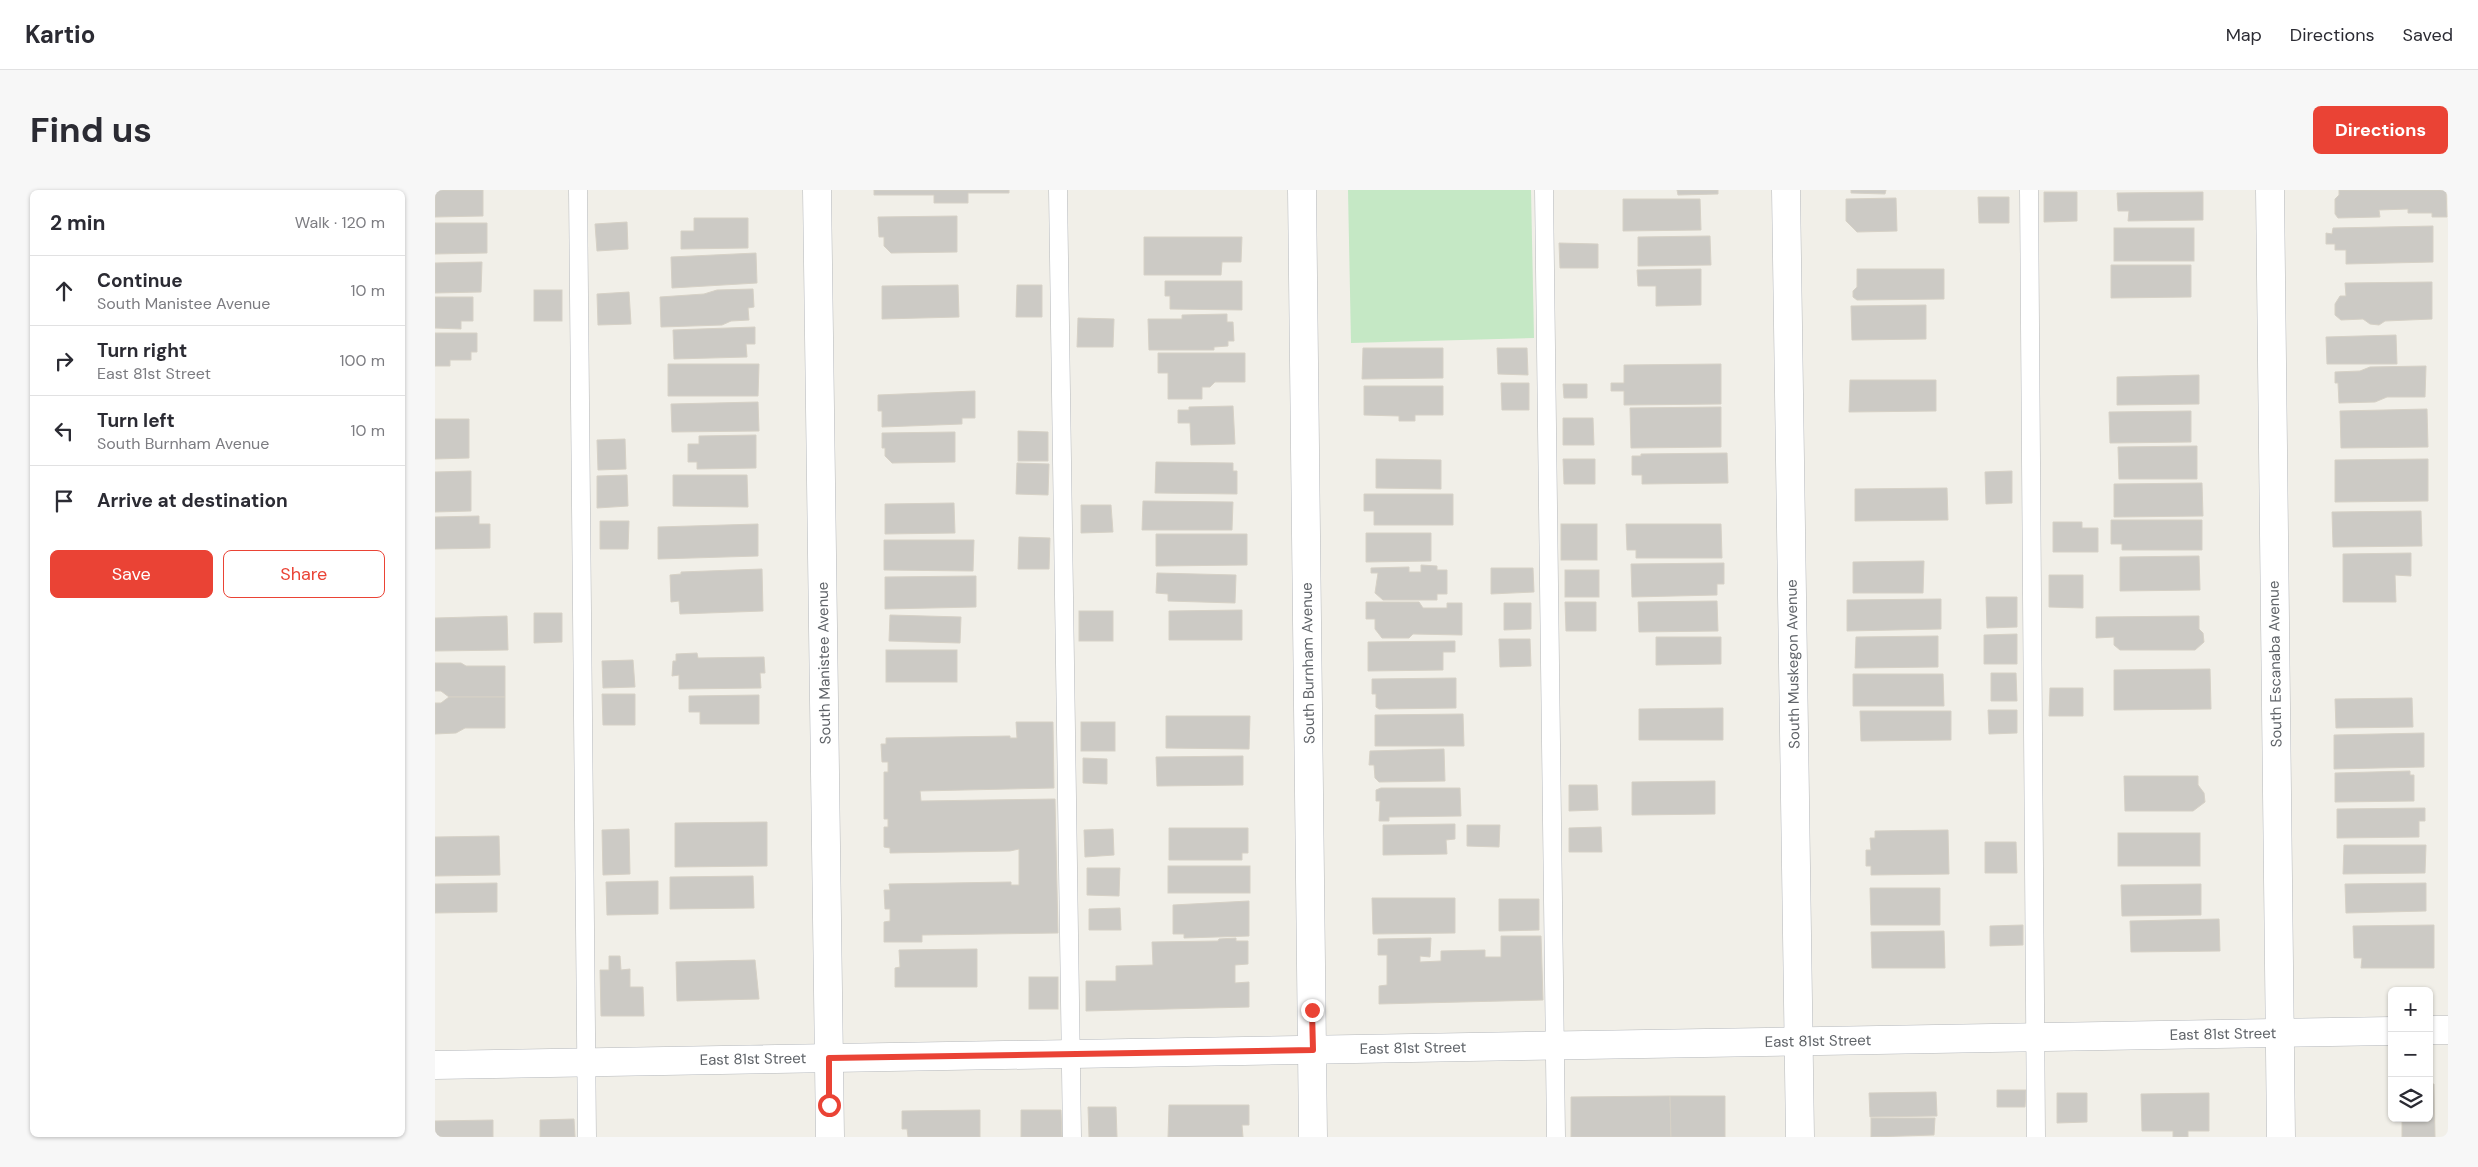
<!DOCTYPE html>
<html lang="en">
<head>
<meta charset="utf-8">
<style>
  body { margin:0; font-family:"DM Sans",sans-serif; background:#f7f7f7; color:#2b2b33 }
  .controls { position:absolute; right:15px; bottom:15px; display:grid; overflow:hidden; border-radius:8px; box-shadow:0 1px 4px #0004 }
  .controls button { width:45px; height:45px; display:grid; place-items:center; padding:0; border:0; border-bottom:1px solid #e1e1e2; background:#fff; color:#2b2b33; font:25px sans-serif }
  .stop { position:absolute; width:15px; height:15px; margin:-11px; border:4px solid #ea4335; border-radius:50%; background:#fff }
  .stop.end { background:#ea4335; border-color:#fff; box-shadow:0 1px 5px #0008 }
  .list { margin:0; padding:0; list-style:none }
  h2 { display:flex; justify-content:space-between; align-items:center; height:65px; margin:0; padding:0 20px; font-size:21px }
  h2 small { font-size:16px; font-weight:400; color:#7c7c81 }
  .list li { display:grid; grid-template-columns:32px 1fr auto; gap:15px; align-items:center; box-sizing:border-box; height:70px; padding:0 20px; border-top:1px solid #e1e1e2 }
  .list b { display:block; font-size:19px; white-space:nowrap }
  .list p { margin:0; font-size:16px; white-space:nowrap; color:#7c7c81 }
  .list em { font-size:16px; font-style:normal; color:#7c7c81 }
  .actions { display:flex; gap:10px; padding:15px 20px }
  .actions a { flex:1; padding:11px 0; border:1px solid #ea4335; border-radius:8px; text-align:center; font-size:18px; color:#ea4335 }
  .actions .main { background:#ea4335; color:#fff }
  .icon { flex:none; width:28px; height:28px; fill:none; stroke:currentColor; stroke-width:2; stroke-linecap:round; stroke-linejoin:round }
  .map { position:relative; flex:none; width:2013px; height:947px; overflow:hidden; border-radius:8px }
  header { display:flex; align-items:center; gap:30px; box-sizing:border-box; height:70px; padding:0 25px; background:#fff; border-bottom:1px solid #e1e1e2 }
  header strong { font-size:24px }
  nav { display:flex; gap:28px; margin-inline-start:auto; font-size:18px }
  .intro { display:flex; align-items:center; justify-content:space-between; box-sizing:border-box; height:120px; padding:0 30px }
  h1 { margin:0; font-size:35px }
  .button { padding:12px 22px; border-radius:8px; background:#ea4335; color:#fff; font-size:18px; font-weight:700 }
  main { display:flex; gap:30px; padding:0 30px }
  aside { flex:1; background:#fff; border-radius:8px; box-shadow:0 1px 4px #0004 }
  .map>svg:first-child { display:block }
  .green { fill:#c5e8c5 }
  .building { fill:#cccac5; stroke:#d6d1c6 }
  .lines { fill:none; stroke-linecap:round; stroke-linejoin:round }
  .lane-casing { stroke:#b5b8bc; stroke-width:19 }
  .street-casing { stroke:#b5b8bc; stroke-width:29 }
  .lane { stroke:#fff; stroke-width:18 }
  .street { stroke:#fff; stroke-width:28 }
  .route { stroke:#ea4335; stroke-width:6 }
  .labels { text-anchor:middle; stroke-width:5; stroke-linejoin:round; paint-order:stroke }
  .street-label { font-size:15px; fill:#5f6368; stroke:#fff }
</style>
</head>
<body>
<header>
<strong>Kartio</strong>
<nav><a>Map</a><a>Directions</a><a>Saved</a></nav>
</header>
<div class="intro"><h1>Find us</h1><a class="button">Directions</a></div>
<main>
<aside>
<h2>2 min<small>Walk · 120 m</small></h2>
<ul class="list">
<li><svg class="icon" aria-label="ahead" viewBox="0 0 24 24"><path d="M12 20V5M6 11l6-6 6 6"/></svg><div><b>Continue</b><p>South Manistee Avenue</p></div><em>10 m</em></li>
<li><svg class="icon" aria-label="right" viewBox="0 0 24 24"><path d="M7 20v-9h11M14 6l5 5-5 5"/></svg><div><b>Turn right</b><p>East 81st Street</p></div><em>100 m</em></li>
<li><svg class="icon" aria-label="left" viewBox="0 0 24 24"><path d="M17 20v-9H6M10 6l-5 5 5 5"/></svg><div><b>Turn left</b><p>South Burnham Avenue</p></div><em>10 m</em></li>
<li><svg class="icon" aria-label="arrive" viewBox="0 0 24 24"><path d="M6 21V4h12l-3 4 3 4H6"/></svg><div><b>Arrive at destination</b></div></li>
</ul>
<div class="actions"><a class="main">Save</a><a>Share</a></div>
</aside>
<div class="map">
<svg width="2013" height="947" viewBox="0 0 2013 947">
  <rect width="100%" height="100%" fill="#f1efe8"/>
  <polygon class="green" points="913,0 1096,0 1099,148 916,153"/>
  <g class="building">
    <polygon points="0,0 48,0 48,26 0,27"/>
    <polygon points="439,0 574,0 574,3 533,3 533,13 499,13 499,5 439,5"/>
    <polygon points="1242,0 1283,0 1283,4 1243,5"/>
    <polygon points="1416,0 1451,0 1450,4 1416,3"/>
    <polygon points="1904,0 2011,0 2012,27 1997,27 1997,23 1973,23 1973,19 1944,20 1945,27 1903,28 1900,24 1900,9 1904,5"/>
    <polygon points="1609,2 1642,2 1642,31 1609,32"/>
    <polygon points="1768,2 1768,30 1693,31 1694,21 1683,21 1682,3"/>
    <polygon points="1543,7 1574,7 1574,33 1544,33"/>
    <polygon points="1461,8 1462,41 1422,42 1411,31 1411,9"/>
    <polygon points="1188,9 1265,9 1266,40 1188,41"/>
    <polygon points="522,26 522,62 456,63 449,56 449,47 444,47 443,27"/>
    <polygon points="259,28 313,28 313,58 246,59 246,41 259,41"/>
    <polygon points="192,32 193,59 162,61 160,34"/>
    <polygon points="0,33 52,33 52,63 0,64"/>
    <polygon points="1998,36 1998,72 1911,74 1911,60 1900,60 1900,54 1891,54 1891,43 1897,44 1898,38"/>
    <rect x="1679" y="38" width="80" height="33"/>
    <polygon points="1275,46 1276,75 1203,76 1203,47"/>
    <polygon points="709,47 807,47 806,72 787,72 786,85 709,85"/>
    <polygon points="1124,53 1163,54 1163,78 1125,78"/>
    <polygon points="321,63 322,93 237,98 236,67"/>
    <polygon points="47,72 46,102 0,103 0,73"/>
    <polygon points="1676,75 1756,75 1756,107 1676,108"/>
    <polygon points="1266,79 1266,115 1221,116 1221,96 1203,96 1202,80"/>
    <polygon points="1422,79 1509,79 1509,109 1422,110 1418,107 1418,101 1422,97"/>
    <polygon points="730,91 807,91 807,120 735,119 735,106 730,106"/>
    <polygon points="1997,92 1997,129 1950,131 1944,135 1935,134 1928,129 1906,130 1900,125 1900,114 1905,106 1911,106 1910,93"/>
    <polygon points="523,95 524,127 447,129 447,96"/>
    <polygon points="582,95 607,95 607,127 581,127"/>
    <polygon points="318,99 319,117 313,118 314,130 296,131 287,135 226,137 225,107 269,104 282,100"/>
    <rect x="99" y="100" width="28" height="31"/>
    <polygon points="194,102 196,134 163,135 162,104"/>
    <polygon points="0,107 38,107 38,131 26,131 26,139 0,138"/>
    <polygon points="1491,115 1491,149 1417,150 1416,116"/>
    <polygon points="792,124 792,132 798,132 799,151 793,151 793,156 779,157 779,160 714,160 713,129 747,129 747,125"/>
    <polygon points="643,128 679,129 678,157 642,157"/>
    <polygon points="320,137 320,154 311,154 312,167 239,169 238,140"/>
    <polygon points="0,143 42,143 42,162 36,162 36,170 15,170 15,176 0,176"/>
    <polygon points="1961,145 1962,174 1892,174 1891,147"/>
    <polygon points="928,158 1008,158 1008,188 927,189"/>
    <polygon points="1062,158 1092,158 1093,185 1063,184"/>
    <polygon points="723,163 810,163 810,192 780,192 775,197 767,197 767,209 733,209 733,183 723,183"/>
    <polygon points="233,174 324,174 323,206 233,206"/>
    <polygon points="1286,174 1286,214 1189,215 1189,201 1176,201 1176,193 1189,193 1189,175"/>
    <polygon points="1991,176 1990,207 1952,207 1940,212 1904,213 1903,193 1900,193 1900,182 1925,181 1935,177"/>
    <polygon points="1764,185 1764,214 1682,215 1682,187"/>
    <polygon points="1415,190 1501,190 1501,221 1414,222"/>
    <polygon points="1066,193 1094,193 1094,220 1067,220"/>
    <polygon points="1128,194 1152,194 1152,208 1129,208"/>
    <polygon points="929,196 1008,196 1008,225 980,225 980,231 964,231 964,226 929,225"/>
    <polygon points="540,201 540,228 527,228 527,234 447,237 447,221 443,221 443,205"/>
    <polygon points="323,212 324,241 237,242 236,214"/>
    <polygon points="798,216 800,254 756,255 755,233 743,233 743,220 754,220 754,217"/>
    <polygon points="1286,217 1286,257 1196,258 1195,218"/>
    <polygon points="1992,219 1993,257 1906,258 1905,221"/>
    <polygon points="1756,221 1756,252 1675,253 1674,222"/>
    <polygon points="1128,228 1158,228 1159,255 1128,255"/>
    <polygon points="0,229 34,229 34,268 0,269"/>
    <polygon points="583,241 613,242 613,271 583,271"/>
    <polygon points="520,242 520,272 457,273 450,266 450,258 447,258 447,243"/>
    <polygon points="321,245 321,278 262,279 262,272 253,272 253,254 264,254 264,246"/>
    <polygon points="190,249 191,279 163,280 162,250"/>
    <polygon points="1762,256 1762,289 1684,289 1683,257"/>
    <polygon points="1292,263 1293,293 1207,294 1207,285 1197,285 1197,266 1206,266 1206,264"/>
    <polygon points="941,269 1006,270 1006,299 941,298"/>
    <polygon points="1128,269 1160,269 1160,294 1129,294"/>
    <polygon points="1993,269 1993,311 1900,312 1900,270"/>
    <polygon points="721,272 798,273 798,281 802,281 802,304 720,303"/>
    <polygon points="582,273 614,274 613,305 581,304"/>
    <polygon points="36,281 36,321 0,322 0,282"/>
    <polygon points="1577,281 1577,313 1551,314 1550,282"/>
    <polygon points="192,285 193,316 162,318 162,286"/>
    <polygon points="238,285 312,285 313,317 238,316"/>
    <polygon points="1767,293 1768,326 1679,327 1679,294"/>
    <polygon points="1512,298 1513,330 1420,331 1420,299"/>
    <polygon points="929,304 1018,304 1018,335 939,335 939,321 929,321"/>
    <polygon points="708,311 798,312 797,340 707,340"/>
    <polygon points="519,313 520,343 450,344 450,314"/>
    <polygon points="646,315 676,315 678,342 646,343"/>
    <polygon points="1986,321 1987,356 1898,357 1897,322"/>
    <polygon points="44,326 44,334 55,334 55,358 0,359 0,327"/>
    <polygon points="1676,330 1767,330 1767,360 1687,360 1687,354 1676,354"/>
    <polygon points="165,331 194,331 193,359 165,359"/>
    <polygon points="1618,332 1647,332 1647,338 1663,338 1663,362 1618,362"/>
    <polygon points="323,334 323,366 223,369 223,337"/>
    <rect x="1126" y="334" width="36" height="36"/>
    <polygon points="1191,334 1286,334 1287,368 1201,368 1201,360 1192,360"/>
    <polygon points="931,343 996,343 996,371 931,372"/>
    <polygon points="721,344 812,344 812,375 721,376"/>
    <polygon points="584,347 615,348 614,379 583,379"/>
    <polygon points="449,350 539,350 538,381 449,380"/>
    <polygon points="1976,363 1976,386 1960,385 1961,412 1908,412 1908,364"/>
    <polygon points="1764,366 1765,400 1685,401 1685,367"/>
    <polygon points="1489,371 1488,403 1418,403 1418,372"/>
    <polygon points="1289,373 1289,394 1282,394 1282,405 1197,407 1196,374"/>
    <polygon points="986,375 1002,376 1002,380 1012,380 1012,404 1002,404 1002,410 948,410 940,403 943,383 936,383 936,378 974,377 974,382 986,382"/>
    <polygon points="1056,378 1098,378 1099,402 1056,404"/>
    <polygon points="327,379 328,421 245,424 244,411 236,412 235,385 246,384 246,382"/>
    <rect x="1130" y="380" width="34" height="27"/>
    <polygon points="722,383 801,385 800,413 733,411 733,404 721,403"/>
    <polygon points="1614,385 1648,385 1648,418 1614,417"/>
    <polygon points="541,386 541,417 450,419 450,387"/>
    <polygon points="1551,407 1582,407 1582,437 1552,438"/>
    <polygon points="1506,409 1506,439 1412,441 1412,410"/>
    <polygon points="1282,411 1283,441 1204,442 1203,412"/>
    <polygon points="931,412 984,412 988,418 1012,418 1012,413 1027,413 1027,445 978,444 974,448 947,448 940,439 940,429 931,429"/>
    <polygon points="1130,412 1161,412 1161,441 1131,441"/>
    <polygon points="1069,413 1096,413 1096,439 1069,440"/>
    <polygon points="807,420 807,450 734,450 734,421"/>
    <rect x="644" y="421" width="34" height="30"/>
    <polygon points="99,423 127,423 127,452 99,453"/>
    <polygon points="455,425 526,427 525,453 454,451"/>
    <polygon points="72,426 73,460 0,461 0,428"/>
    <polygon points="1764,426 1764,439 1768,443 1769,452 1760,460 1685,460 1679,455 1679,447 1661,448 1661,427"/>
    <polygon points="1582,444 1582,474 1549,474 1549,445"/>
    <polygon points="1503,446 1503,477 1420,478 1421,447"/>
    <polygon points="1221,447 1286,447 1286,474 1221,475"/>
    <polygon points="1064,449 1095,449 1096,476 1065,477"/>
    <polygon points="1020,451 1020,462 1008,462 1008,480 933,481 933,452"/>
    <rect x="451" y="460" width="71" height="32"/>
    <polygon points="262,463 263,468 329,467 330,483 325,483 326,498 244,499 244,485 237,486 238,471 241,471 241,464"/>
    <polygon points="198,470 200,497 168,498 167,471"/>
    <polygon points="0,473 26,473 31,476 70,476 70,507 14,507 6,501 0,501"/>
    <polygon points="1775,479 1776,519 1679,520 1679,480"/>
    <polygon points="1556,483 1581,483 1582,511 1556,511"/>
    <polygon points="1418,484 1508,484 1509,516 1418,516"/>
    <polygon points="1021,488 1021,518 944,519 941,517 941,504 937,504 937,489"/>
    <polygon points="1615,498 1648,498 1648,526 1614,526"/>
    <polygon points="167,504 200,504 200,535 168,535"/>
    <polygon points="324,505 324,534 265,534 265,522 254,522 254,506"/>
    <polygon points="14,507 70,507 70,538 30,538 21,543 0,544 0,513 6,513"/>
    <polygon points="1977,508 1978,537 1901,538 1900,509"/>
    <polygon points="1288,518 1288,550 1204,550 1204,519"/>
    <polygon points="1553,520 1582,520 1582,543 1554,544"/>
    <polygon points="1425,521 1516,521 1516,550 1426,551"/>
    <polygon points="1028,524 1029,556 940,556 940,525"/>
    <polygon points="731,526 815,526 814,559 731,558"/>
    <polygon points="581,532 618,532 619,598 485,601 486,611 620,609 623,743 487,745 487,752 449,752 449,732 455,731 455,719 450,719 449,700 455,700 454,694 576,692 576,695 584,695 584,659 575,661 455,663 455,658 449,657 449,637 453,637 453,629 449,629 449,582 453,582 453,572 447,572 446,554 451,554 451,548 575,546 575,548 582,548"/>
    <rect x="646" y="532" width="34" height="29"/>
    <polygon points="1989,543 1989,577 1899,579 1899,545"/>
    <polygon points="1009,559 1010,591 944,592 940,588 939,575 934,575 935,561"/>
    <polygon points="808,566 808,595 722,596 721,567"/>
    <polygon points="648,568 672,569 672,594 648,593"/>
    <polygon points="1975,581 1975,585 1979,585 1979,611 1900,612 1900,583"/>
    <polygon points="1689,586 1763,586 1763,595 1769,603 1770,612 1758,621 1690,621"/>
    <polygon points="1280,591 1280,624 1197,625 1197,592"/>
    <polygon points="1134,595 1162,595 1163,620 1134,621"/>
    <polygon points="946,598 1025,598 1026,626 954,627 954,631 944,631 945,611 941,611 941,600"/>
    <polygon points="1990,618 1990,631 1984,631 1984,647 1902,648 1902,619"/>
    <polygon points="332,632 332,676 240,677 240,633"/>
    <polygon points="1020,634 1020,649 1011,650 1012,664 948,665 948,635"/>
    <polygon points="1032,635 1065,635 1064,657 1032,656"/>
    <polygon points="1166,637 1167,662 1134,662 1134,638"/>
    <polygon points="734,638 813,638 813,663 807,663 807,670 734,670"/>
    <polygon points="194,639 195,684 168,685 167,640"/>
    <polygon points="678,639 679,665 650,667 649,640"/>
    <polygon points="1513,640 1514,684 1436,685 1436,676 1431,676 1431,660 1436,660 1435,648 1440,648 1440,641"/>
    <rect x="1683" y="643" width="82" height="33"/>
    <polygon points="64,646 65,685 0,686 0,647"/>
    <polygon points="1550,652 1581,652 1582,683 1550,683"/>
    <polygon points="1909,655 1991,655 1990,683 1908,684"/>
    <rect x="733" y="676" width="82" height="27"/>
    <polygon points="652,678 685,678 684,706 652,705"/>
    <polygon points="318,686 319,718 235,719 235,687"/>
    <polygon points="223,691 223,724 172,725 171,692"/>
    <polygon points="62,693 62,722 0,723 0,694"/>
    <polygon points="1991,693 1991,721 1911,723 1910,694"/>
    <polygon points="1766,694 1766,725 1687,726 1686,695"/>
    <polygon points="1435,698 1505,698 1505,735 1436,735"/>
    <polygon points="937,708 1020,708 1020,743 938,744"/>
    <polygon points="1064,709 1104,709 1104,740 1064,741"/>
    <polygon points="814,711 814,746 749,748 749,744 738,744 738,715"/>
    <polygon points="685,718 686,740 654,740 654,719"/>
    <polygon points="1784,729 1785,761 1696,762 1695,731"/>
    <polygon points="1588,735 1588,755 1555,756 1555,736"/>
    <polygon points="1999,735 1999,778 1926,778 1927,768 1919,768 1918,736"/>
    <polygon points="1509,741 1510,778 1437,778 1436,742"/>
    <polygon points="1066,746 1106,746 1108,810 944,814 944,796 952,795 952,765 943,765 943,749 996,748 995,767 985,766 985,772 1006,771 1006,761 1050,760 1050,767 1066,767"/>
    <polygon points="801,748 801,751 813,751 813,774 800,775 800,793 814,792 814,817 651,821 651,791 681,791 681,776 718,775 717,752 783,751 784,749"/>
    <polygon points="542,759 542,797 460,797 460,778 465,777 464,760"/>
    <polygon points="174,766 185,766 186,780 195,779 195,797 208,797 209,826 166,826 165,780 174,780"/>
    <polygon points="320,770 324,809 242,811 241,772"/>
    <rect x="594" y="787" width="29" height="32"/>
    <polygon points="1994,894 1999,894 2000,947 1967,947 1967,928 1994,928"/>
    <polygon points="1562,900 1591,900 1590,917 1562,917"/>
    <polygon points="1501,902 1502,926 1435,927 1434,903"/>
    <polygon points="1622,903 1652,903 1652,932 1622,933"/>
    <polygon points="1774,903 1774,941 1753,941 1753,947 1738,947 1738,941 1707,941 1706,904"/>
    <polygon points="1235,906 1236,947 1136,947 1136,907"/>
    <polygon points="1235,906 1290,906 1290,947 1236,947"/>
    <polygon points="734,915 814,915 814,935 807,935 808,947 733,947"/>
    <polygon points="653,917 681,917 682,947 654,947"/>
    <polygon points="545,920 545,947 473,947 472,939 467,939 467,921"/>
    <polygon points="586,920 626,920 627,947 586,947"/>
    <polygon points="1436,928 1500,928 1499,945 1436,947"/>
    <polygon points="139,929 140,947 105,947 105,930"/>
    <polygon points="58,930 58,947 0,947 0,931"/>
  </g>
  <g class="lines">
    <g class="lane-casing">
      <g id="lane">
        <polyline points="143,0 152,947"/>
        <polyline points="623,0 637,947"/>
        <polyline points="1109,0 1121,947"/>
        <polyline points="1594,0 1601,947"/>
      </g>
    </g>
    <g class="street-casing">
      <g id="street">
        <polyline points="382,0 395,947"/>
        <polyline points="867,0 878,947"/>
        <polyline points="1351,0 1365,947"/>
        <polyline points="1835,0 1846,947"/>
        <polyline points="1994,840 2013,840"/>
        <polyline points="0,875 1957,841"/>
      </g>
    </g>
    <use href="#lane" class="lane"/>
    <use href="#street" class="street"/>
  </g>
  <g class="lines">
    <polyline class="route" points="394,915 394,868 878,860 877,820"/>
  </g>
  <g class="labels">
    <g class="street-label">
      <text transform="translate(389 473) rotate(-91)" y="5">South Manistee Avenue</text>
      <text transform="translate(873 473) rotate(-91)" y="5">South Burnham Avenue</text>
      <text transform="translate(1358 474) rotate(-91)" y="5">South Muskegon Avenue</text>
      <text transform="translate(1840 474) rotate(-91)" y="5">South Escanaba Avenue</text>
      <text transform="translate(1788 844) rotate(-1)" y="5">East 81st Street</text>
      <text transform="translate(1383 851) rotate(-1)" y="5">East 81st Street</text>
      <text transform="translate(978 858) rotate(-1)" y="5">East 81st Street</text>
      <text transform="translate(318 869) rotate(-1)" y="5">East 81st Street</text>
    </g>
  </g>
</svg>
<div class="controls">
<button>+</button>
<button>−</button>
<button><svg class="icon" aria-label="layers" viewBox="0 0 24 24"><path d="M12 4l9 5-9 5-9-5zM3 14l9 5 9-5"/></svg></button>
</div>
<div class="stop" style="left:394px;top:915px"></div>
<div class="stop end" style="left:877px;top:820px"></div>
</div>
</main>
</body>
</html>
